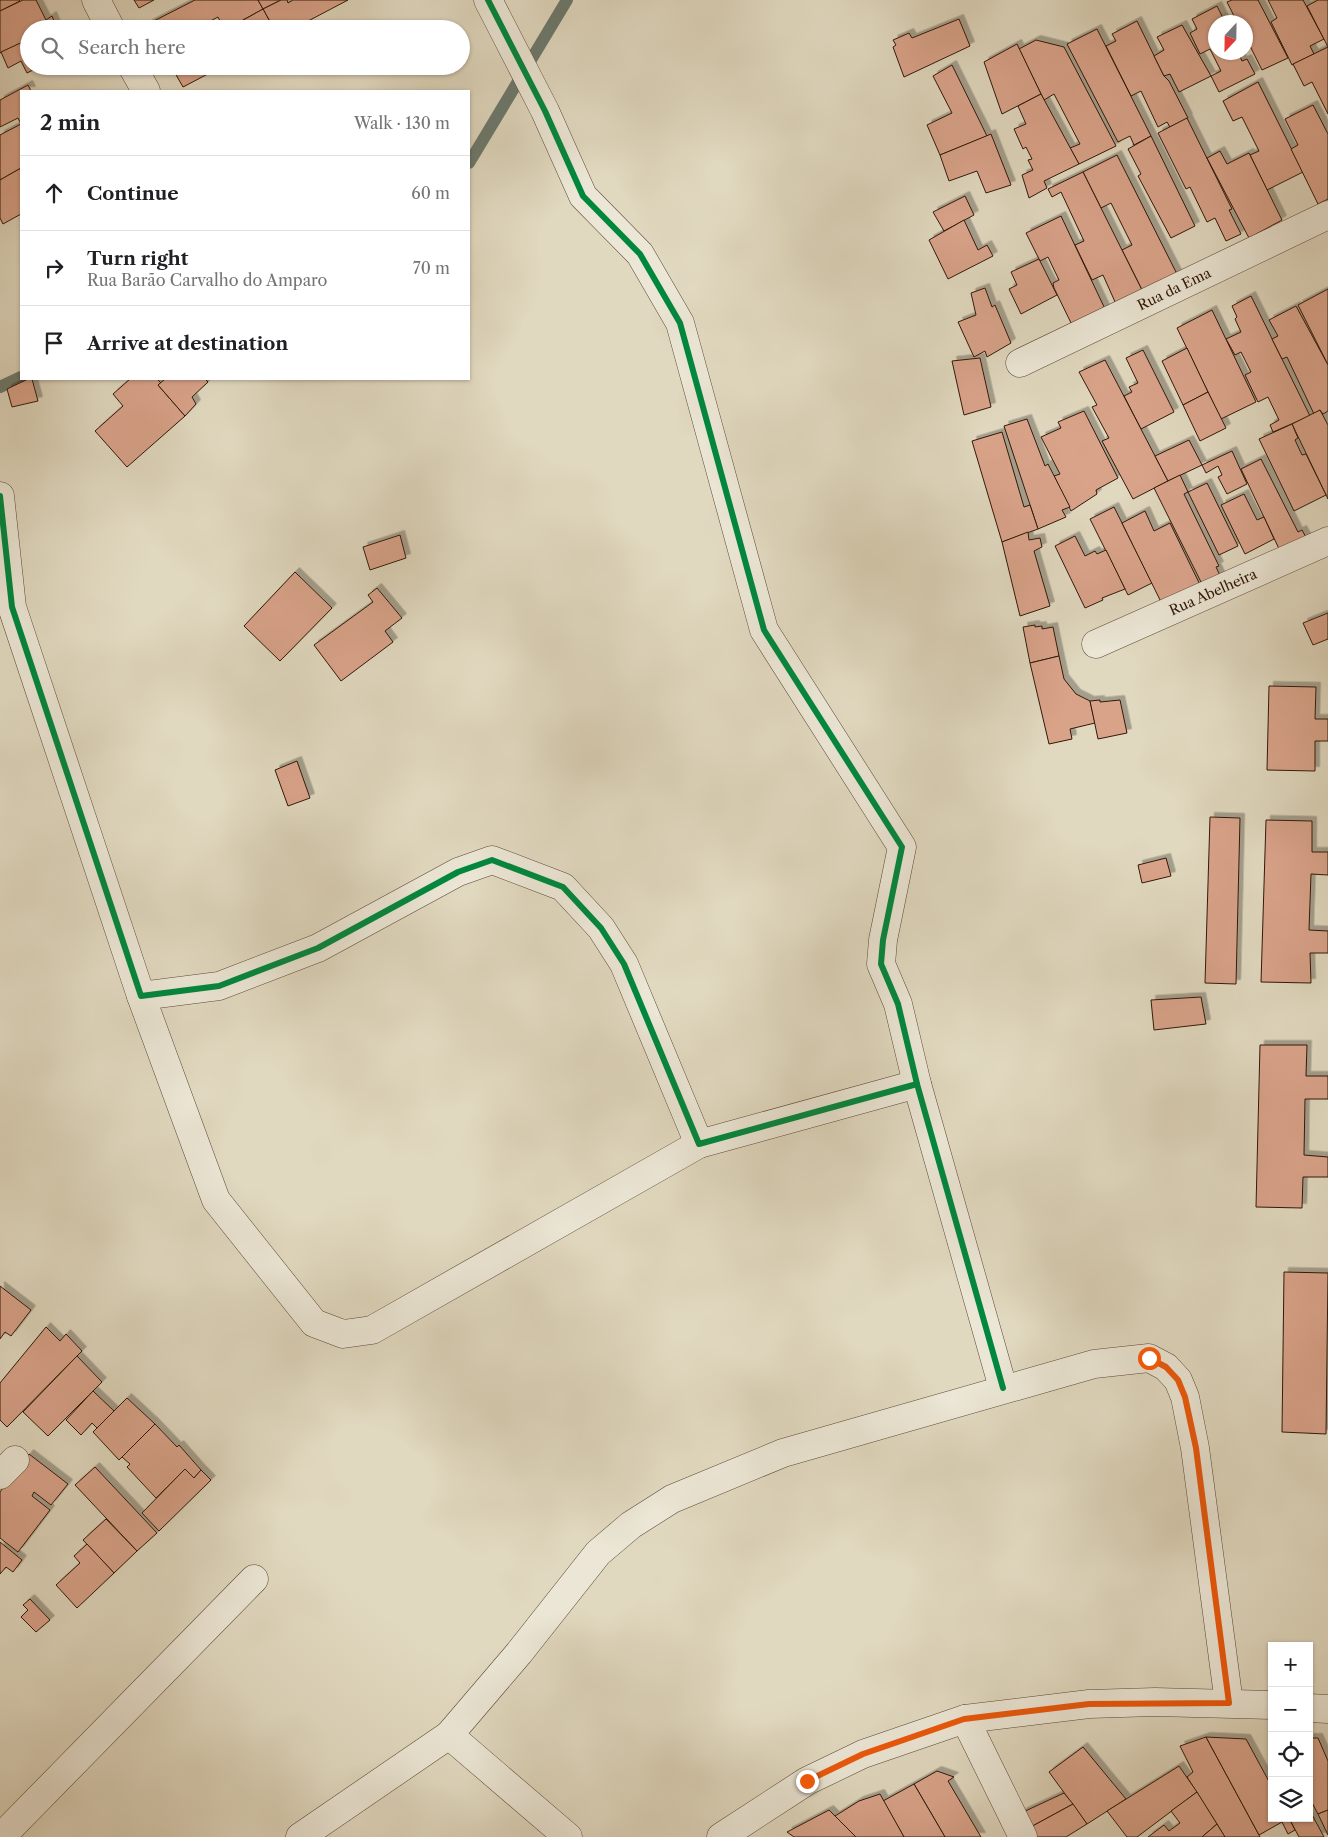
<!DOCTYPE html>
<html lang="en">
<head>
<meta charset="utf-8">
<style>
  body { margin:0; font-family:"Libre Caslon Text",serif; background:#f6f6f6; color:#202124 }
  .controls { position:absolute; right:15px; bottom:15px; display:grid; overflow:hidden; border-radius:0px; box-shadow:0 1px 4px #0004 }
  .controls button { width:45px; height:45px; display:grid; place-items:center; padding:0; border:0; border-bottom:1px solid #e0e0e0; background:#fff; color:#202124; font:25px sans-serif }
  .compass { position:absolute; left:1208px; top:15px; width:45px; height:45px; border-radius:50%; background:#fff; box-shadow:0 1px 4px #0004; rotate:202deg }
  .stop { position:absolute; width:15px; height:15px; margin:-11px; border:4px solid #ea580c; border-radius:50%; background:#fff }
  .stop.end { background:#ea580c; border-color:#fff; box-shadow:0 1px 5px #0008 }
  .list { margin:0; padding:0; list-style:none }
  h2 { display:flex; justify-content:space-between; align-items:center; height:65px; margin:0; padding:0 20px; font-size:21px }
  h2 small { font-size:16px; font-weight:400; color:#757577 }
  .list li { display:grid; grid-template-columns:32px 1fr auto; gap:15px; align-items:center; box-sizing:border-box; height:75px; padding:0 20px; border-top:1px solid #e0e0e0 }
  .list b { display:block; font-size:19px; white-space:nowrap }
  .list p { margin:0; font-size:16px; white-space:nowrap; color:#757577 }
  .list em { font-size:16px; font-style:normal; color:#757577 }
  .icon { flex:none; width:28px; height:28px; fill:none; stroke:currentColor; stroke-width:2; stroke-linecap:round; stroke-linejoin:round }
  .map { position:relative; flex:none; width:1328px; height:1837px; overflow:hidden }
  .search { position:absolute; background:#fff; box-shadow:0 1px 4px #0004; left:20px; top:20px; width:450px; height:55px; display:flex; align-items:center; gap:12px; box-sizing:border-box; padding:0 18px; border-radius:28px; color:#757577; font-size:19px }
  .panel { position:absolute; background:#fff; box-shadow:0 1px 4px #0004; left:20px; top:90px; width:450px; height:290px; border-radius:0px }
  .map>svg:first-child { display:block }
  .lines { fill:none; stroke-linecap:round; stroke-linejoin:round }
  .stream { stroke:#6c796e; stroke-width:12 }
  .building { fill:#d9a38a; stroke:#301808; filter:url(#shadow) }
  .minor-casing { stroke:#5c4836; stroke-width:29 }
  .minor { stroke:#ebe6d5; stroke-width:28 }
  .cycleway-casing { stroke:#ebe6d5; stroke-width:9 }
  .cycleway { stroke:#00873e; stroke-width:6 }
  .route { stroke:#ea580c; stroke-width:6 }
  .labels { text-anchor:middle; stroke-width:5; stroke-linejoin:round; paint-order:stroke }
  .street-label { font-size:14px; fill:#301808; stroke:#ebe6d5 }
</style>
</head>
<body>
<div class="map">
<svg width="1328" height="1837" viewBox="0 0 1328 1837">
  <defs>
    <filter id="shadow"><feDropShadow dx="4.5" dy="-4.5" stdDeviation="0" flood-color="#0004"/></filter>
  </defs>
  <rect width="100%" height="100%" fill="#e0d8bf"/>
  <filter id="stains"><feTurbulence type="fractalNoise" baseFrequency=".004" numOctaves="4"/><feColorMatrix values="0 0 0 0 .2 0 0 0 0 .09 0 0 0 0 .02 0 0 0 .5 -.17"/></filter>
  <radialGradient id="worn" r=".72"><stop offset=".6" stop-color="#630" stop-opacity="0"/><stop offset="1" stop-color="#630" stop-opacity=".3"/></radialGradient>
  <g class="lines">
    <g class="stream">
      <polyline points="469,163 567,0"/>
      <polyline points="0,387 21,377"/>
    </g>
  </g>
  <g class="building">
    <polygon points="0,0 19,0 20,1 0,11"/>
    <polygon points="23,0 36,0 46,20 52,16 56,26 50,29 29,29 29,39 0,53 0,11"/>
    <polygon points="134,0 154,0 139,8"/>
    <polygon points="195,0 258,0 263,9 227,29 224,29 218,17 195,29 151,29 148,24"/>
    <polygon points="258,0 281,0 263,9"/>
    <polygon points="281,0 287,0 288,3 293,0 348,0 293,29 274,29 263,9"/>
    <polygon points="1232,0 1258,0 1288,58 1262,70 1246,38 1246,22 1237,22 1227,2"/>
    <polygon points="1268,0 1303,0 1324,39 1310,46 1314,54 1292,65 1271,22 1277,18"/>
    <polygon points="1318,0 1328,0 1328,47 1307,6"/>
    <polygon points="1217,6 1225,22 1216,22 1216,52 1238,52 1242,61 1247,59 1255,74 1219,92 1211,76 1221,71 1210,49 1200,54 1190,33 1197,29 1192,19"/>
    <polygon points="263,9 274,29 227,29"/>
    <polygon points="959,19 970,46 904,77 893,47 896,45 893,40 909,33 912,38"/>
    <polygon points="1137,21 1164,76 1169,81 1188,118 1170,127 1167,122 1158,127 1141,91 1131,96 1106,46 1116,41 1112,34"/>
    <polygon points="1182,25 1211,76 1179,92 1170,74 1164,76 1154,56 1164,50 1157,37"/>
    <polygon points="1097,29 1151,136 1134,145 1130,136 1118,142 1067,44"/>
    <polygon points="29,39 29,66 41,66 27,73 21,61 8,68 1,52"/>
    <polygon points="1036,40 1064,47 1116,146 1079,164 1070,148 1080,144 1054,94 1044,100 1019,49"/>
    <polygon points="1017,44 1041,94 1002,114 984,62"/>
    <polygon points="1328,47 1328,114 1312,82 1304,86 1293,64"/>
    <polygon points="952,65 987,136 940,155 927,125 952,113 933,76"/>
    <polygon points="181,66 223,66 183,87 175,73 182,68"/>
    <polygon points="1258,82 1303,172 1267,190 1250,155 1259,151 1242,117 1233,121 1223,101"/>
    <polygon points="28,85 31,91 21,91 21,124 18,118 0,127 0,100"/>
    <polygon points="1041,94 1079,164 1044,181 1047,188 1029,198 1022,175 1033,170 1028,160 1032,159 1026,147 1023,149 1014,129 1026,124 1018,106"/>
    <polygon points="1313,105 1328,134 1328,199 1318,204 1291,149 1298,145 1285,119"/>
    <polygon points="1187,118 1232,209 1229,210 1241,234 1226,241 1215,218 1207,222 1190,187 1186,189 1158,133"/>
    <polygon points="21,124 21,168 0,180 0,135"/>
    <polygon points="991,134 1011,185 986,193 977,171 949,181 940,155"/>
    <polygon points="1151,136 1195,226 1171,238 1138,176 1141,174 1128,149"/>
    <polygon points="1220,151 1227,164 1249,153 1282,220 1249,238 1207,158"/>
    <polygon points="1117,155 1178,276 1143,292 1122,250 1132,245 1111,203 1101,208 1083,172"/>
    <polygon points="21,168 21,214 3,224 0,218 0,180"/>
    <polygon points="1083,172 1143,292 1116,304 1103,275 1092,280 1075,245 1084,241 1061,192 1052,197 1048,189"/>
    <polygon points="965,196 974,215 944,231 933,212"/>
    <polygon points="1061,216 1106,311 1073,327 1054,288 1053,283 1059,280 1048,257 1040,261 1026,233"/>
    <polygon points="964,220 978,250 987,245 993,256 948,279 929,240"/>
    <polygon points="1039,259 1057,295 1021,314 1009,289 1017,285 1011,272"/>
    <polygon points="985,288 992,307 995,305 1011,343 987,357 985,351 974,357 958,322 976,315 971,293"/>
    <polygon points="1328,289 1328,365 1298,305"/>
    <polygon points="1251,296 1310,416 1273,432 1270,425 1279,420 1268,397 1258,402 1245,375 1251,372 1241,352 1235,355 1226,339 1241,332 1235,319 1237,317 1232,306"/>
    <polygon points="1296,306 1328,365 1328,411 1323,414 1320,410 1314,414 1287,357 1282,359 1272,339 1278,336 1269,320"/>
    <polygon points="1212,310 1256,402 1221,419 1177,328"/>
    <polygon points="1187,348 1208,392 1183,405 1162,361"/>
    <polygon points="1143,350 1174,412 1141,429 1124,396 1132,392 1129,387 1138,383 1126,358"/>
    <polygon points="980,358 991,407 964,415 952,361"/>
    <polygon points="1105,360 1168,481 1133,499 1102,441 1109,438 1092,407 1097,405 1079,372"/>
    <polygon points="28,379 32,379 38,401 12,407 7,389"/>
    <polygon points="130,379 157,379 161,383 158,385 185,416 127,467 95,431 123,406 113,394"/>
    <polygon points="165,379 205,379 208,382 192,397 196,404 185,416 158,385"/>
    <polygon points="1208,392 1226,428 1200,441 1183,405"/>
    <polygon points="1320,410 1328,425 1328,499 1292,424"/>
    <polygon points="1084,411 1118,478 1096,490 1097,494 1071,511 1054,476 1060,474 1041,437 1061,428 1058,422"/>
    <polygon points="1027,419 1045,466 1048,464 1070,507 1062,510 1066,517 1038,529 1004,426"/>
    <polygon points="1292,424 1298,438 1295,440 1302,455 1306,454 1326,495 1294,511 1259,439"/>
    <polygon points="1002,432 1024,507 1030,505 1038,529 1002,542 972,441"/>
    <polygon points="1189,440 1202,465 1168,481 1155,456"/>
    <polygon points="1232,451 1247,484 1227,494 1218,477 1222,475 1218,466 1206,473 1202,465"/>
    <polygon points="1261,459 1298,532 1302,530 1308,541 1282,555 1241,469"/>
    <polygon points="1180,475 1188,492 1184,494 1219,566 1216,567 1224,584 1206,592 1154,488"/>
    <polygon points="1207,483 1238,546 1219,555 1188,492"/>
    <polygon points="1244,494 1257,520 1264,517 1274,539 1245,554 1221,505"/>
    <polygon points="1114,507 1152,583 1128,595 1090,519"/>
    <polygon points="1145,511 1154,531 1170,523 1204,593 1165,610 1122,523"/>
    <polygon points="1028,532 1029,540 1040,538 1042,547 1034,551 1050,606 1020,616 1002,542"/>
    <polygon points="400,535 406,558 370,570 363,547"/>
    <polygon points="1075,536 1085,556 1095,551 1097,554 1106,550 1125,589 1102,598 1103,600 1085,608 1055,546"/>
    <polygon points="295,572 332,608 280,661 244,626"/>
    <polygon points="377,588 402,618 385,631 393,642 341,681 314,645 373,602 368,595"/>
    <polygon points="1328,613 1328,639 1313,645 1303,623"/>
    <polygon points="1035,625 1035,627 1042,626 1042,629 1053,627 1059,656 1030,663 1023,627"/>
    <polygon points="1059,656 1064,679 1076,694 1090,701 1095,723 1070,729 1072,739 1049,744 1030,663"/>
    <polygon points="1269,686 1316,687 1315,719 1328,719 1328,741 1315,741 1315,771 1267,770"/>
    <polygon points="1100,700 1100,702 1120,700 1127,733 1098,739 1090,701"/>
    <polygon points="297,761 310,798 288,806 275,770"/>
    <polygon points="1210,817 1240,818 1236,984 1205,983"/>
    <polygon points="1266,820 1312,821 1312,852 1328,852 1328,875 1311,874 1309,930 1328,931 1328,953 1310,953 1311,983 1261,982"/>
    <polygon points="1166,858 1171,876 1142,883 1138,865"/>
    <polygon points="1201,997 1206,1024 1154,1030 1151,1000"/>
    <polygon points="1260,1045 1307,1045 1306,1076 1328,1076 1328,1099 1305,1099 1304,1155 1328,1157 1328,1177 1303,1177 1302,1208 1256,1207"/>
    <polygon points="1284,1272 1328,1273 1326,1434 1282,1432"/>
    <polygon points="0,1286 31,1310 11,1336 5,1332 0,1339"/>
    <polygon points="46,1327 60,1341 66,1334 82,1351 7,1427 0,1420 0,1383"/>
    <polygon points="77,1356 102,1382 48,1436 23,1412"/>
    <polygon points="93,1391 114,1411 97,1428 92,1423 81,1435 66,1420"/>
    <polygon points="127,1398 155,1424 119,1460 93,1432"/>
    <polygon points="155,1424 177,1447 179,1445 201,1470 194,1478 185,1469 156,1498 127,1467 130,1464 122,1457"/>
    <polygon points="29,1454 68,1484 51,1505 34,1492 32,1496 50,1510 18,1552 0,1538 0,1492"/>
    <polygon points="95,1467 157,1533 137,1551 75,1485"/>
    <polygon points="185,1469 194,1478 201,1470 211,1480 159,1531 142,1513"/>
    <polygon points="106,1519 137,1551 114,1573 83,1540"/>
    <polygon points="0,1542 22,1560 13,1572 6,1567 0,1574"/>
    <polygon points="87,1544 114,1573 77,1608 56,1585 80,1563 74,1556"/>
    <polygon points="30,1599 50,1620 36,1632 21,1617 28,1610 23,1605"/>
    <polygon points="1206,1737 1259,1835 1260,1837 1225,1837 1187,1777 1193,1772 1180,1746"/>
    <polygon points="1206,1737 1246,1739 1272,1787 1272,1818 1289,1818 1295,1830 1288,1834 1282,1822 1259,1835"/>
    <polygon points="1309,1738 1318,1738 1328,1761 1328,1810 1318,1814 1309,1797"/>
    <polygon points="1083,1747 1126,1799 1087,1824 1049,1772"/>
    <polygon points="1179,1766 1197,1792 1137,1837 1127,1837 1107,1811"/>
    <polygon points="937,1771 954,1777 948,1781 981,1837 945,1837 914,1784"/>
    <polygon points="914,1784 945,1837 904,1837 883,1801"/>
    <polygon points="1197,1792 1217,1824 1202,1837 1148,1837 1164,1825 1169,1831 1180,1823 1171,1811"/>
    <polygon points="1064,1793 1073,1804 1027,1829 1021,1813"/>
    <polygon points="880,1794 904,1837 856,1837 835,1816 859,1801"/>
    <polygon points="1073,1804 1087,1824 1066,1837 1032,1837 1027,1829"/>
    <polygon points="1309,1809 1324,1837 1299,1837 1289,1818 1309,1818"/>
    <polygon points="829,1810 856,1837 794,1837 787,1832"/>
    <polygon points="1328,1810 1328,1835 1318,1814"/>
    <polygon points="1217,1824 1225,1837 1202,1837"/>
  </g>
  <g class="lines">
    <g class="minor-casing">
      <g id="minor">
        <polyline points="96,0 111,29"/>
        <polyline points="488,0 545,111 583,196 640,254 680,323 764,630 902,847 883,940 881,964 898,1004 917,1084 1003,1388"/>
        <polyline points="132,66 146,91"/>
        <path id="s1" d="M1020,363L1328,215"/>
        <polyline points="0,496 12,607 141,996 219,986 318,948 458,872 492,860 563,887 601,928 624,964 699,1144 917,1084"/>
        <path id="s2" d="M1096,644L1328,541"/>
        <polyline points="141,996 216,1200 314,1323 343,1334 372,1330 699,1144"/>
        <polyline points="0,1475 15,1460"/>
        <polyline points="1309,1708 1328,1709"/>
        <polyline points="965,1719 1023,1837"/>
        <polyline points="449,1735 568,1837"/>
        <polyline points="1,1837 254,1579"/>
        <polyline points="300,1837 449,1735 519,1653 598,1553 631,1525 672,1499 783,1453 1094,1364 1149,1358 1166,1367 1178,1380 1185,1397 1195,1448 1229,1703"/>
        <polyline points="721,1837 807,1781 863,1754 965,1719 1089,1704 1155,1702 1272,1705"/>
      </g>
    </g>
    <use href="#minor" class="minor"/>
    <g class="cycleway-casing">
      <g id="cycleway">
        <polyline points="488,0 545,111 583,196 640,254 680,323 764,630 902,847 883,940 881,964 898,1004 917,1084 1003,1388"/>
        <polyline points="0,496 12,607 141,996 219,986 318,948 458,872 492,860 563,887 601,928 624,964 699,1144 917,1084"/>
      </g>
    </g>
    <use href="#cycleway" class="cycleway"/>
  </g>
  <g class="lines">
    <polyline class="route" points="807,1781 863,1754 964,1719 1089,1704 1229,1703 1196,1448 1185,1397 1178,1380 1166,1367 1149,1358"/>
  </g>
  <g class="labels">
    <g class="street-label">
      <text dy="5" stroke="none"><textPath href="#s1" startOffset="171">Rua da Ema</textPath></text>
      <text dy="5" stroke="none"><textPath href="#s2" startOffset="128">Rua Abelheira</textPath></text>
    </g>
  </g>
  <rect width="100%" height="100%" filter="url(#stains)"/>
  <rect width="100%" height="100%" fill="url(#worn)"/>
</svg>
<div class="controls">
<button>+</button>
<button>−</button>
<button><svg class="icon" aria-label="locate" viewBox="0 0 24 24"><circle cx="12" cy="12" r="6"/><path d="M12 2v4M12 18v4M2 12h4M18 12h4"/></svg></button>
<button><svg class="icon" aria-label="layers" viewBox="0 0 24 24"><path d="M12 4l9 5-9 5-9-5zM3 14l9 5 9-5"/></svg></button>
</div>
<svg class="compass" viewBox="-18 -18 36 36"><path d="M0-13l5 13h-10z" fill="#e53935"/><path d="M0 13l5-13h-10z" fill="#757577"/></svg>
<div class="stop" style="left:1149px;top:1358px"></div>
<div class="stop end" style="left:807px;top:1781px"></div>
<div class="search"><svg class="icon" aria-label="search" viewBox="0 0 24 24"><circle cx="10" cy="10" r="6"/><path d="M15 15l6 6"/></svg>Search here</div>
<section class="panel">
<h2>2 min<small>Walk · 130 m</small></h2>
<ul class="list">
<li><svg class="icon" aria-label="ahead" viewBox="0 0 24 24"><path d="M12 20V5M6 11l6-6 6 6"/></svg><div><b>Continue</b></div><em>60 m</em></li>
<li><svg class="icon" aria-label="right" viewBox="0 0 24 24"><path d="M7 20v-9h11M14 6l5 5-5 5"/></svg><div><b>Turn right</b><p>Rua Barão Carvalho do Amparo</p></div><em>70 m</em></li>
<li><svg class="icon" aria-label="arrive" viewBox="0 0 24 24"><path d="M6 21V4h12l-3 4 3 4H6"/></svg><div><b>Arrive at destination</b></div></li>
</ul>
</section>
</div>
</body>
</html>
